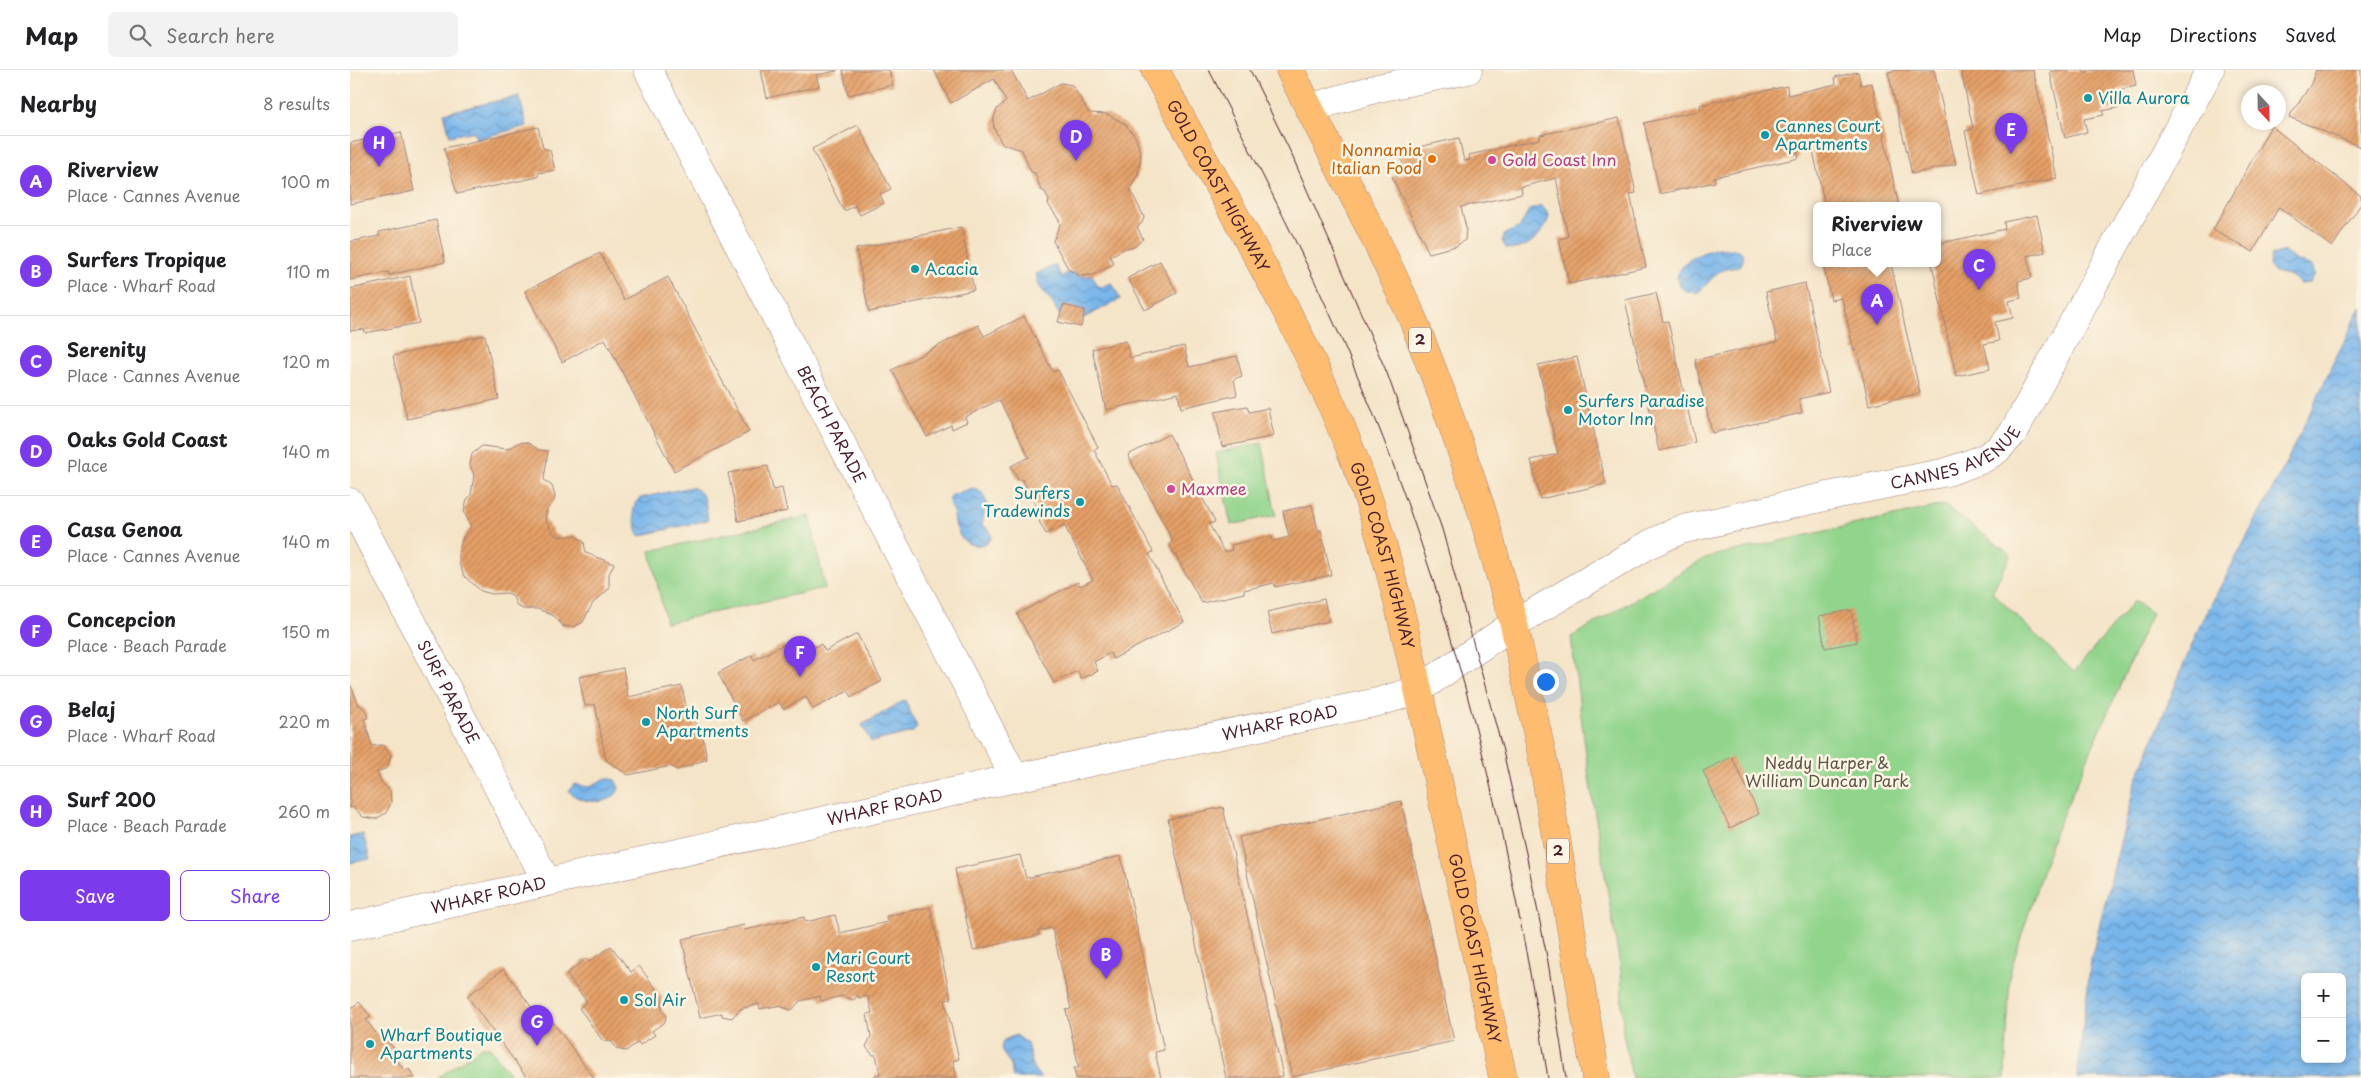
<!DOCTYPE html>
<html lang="en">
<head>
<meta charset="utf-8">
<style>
  body { margin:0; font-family:"Playpen Sans",sans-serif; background:#f2f2f2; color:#202124 }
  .controls { position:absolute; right:15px; bottom:15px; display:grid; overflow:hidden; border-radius:8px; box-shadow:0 2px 8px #0003 }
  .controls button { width:45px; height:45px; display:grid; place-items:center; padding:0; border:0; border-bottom:1px solid #e0e0e0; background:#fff; color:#202124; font:25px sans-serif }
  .compass { position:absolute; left:1891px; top:15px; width:45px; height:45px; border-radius:50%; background:#fff; box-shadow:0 2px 8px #0003; rotate:158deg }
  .you { position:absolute; left:1195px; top:611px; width:18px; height:18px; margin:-12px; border:4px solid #fff; border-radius:50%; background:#1a73e8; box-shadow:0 0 0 8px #1a73e833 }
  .badge { display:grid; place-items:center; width:32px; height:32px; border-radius:50%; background:#7c3aed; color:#fff; font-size:16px; font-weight:700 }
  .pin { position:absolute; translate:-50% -41px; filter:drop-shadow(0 1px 2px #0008) }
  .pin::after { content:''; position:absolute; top:26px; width:18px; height:15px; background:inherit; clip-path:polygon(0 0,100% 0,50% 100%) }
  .popup { position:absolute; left:1463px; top:132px; width:128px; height:65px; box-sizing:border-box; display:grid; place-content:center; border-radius:8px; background:#fff; filter:drop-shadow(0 1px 4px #0005); font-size:16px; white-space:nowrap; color:#757577 }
  .popup b { font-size:19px; color:#202124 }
  .popup::after { content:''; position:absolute; left:50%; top:100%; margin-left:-10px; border:10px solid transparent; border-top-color:#fff }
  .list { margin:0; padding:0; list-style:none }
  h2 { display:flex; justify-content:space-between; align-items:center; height:65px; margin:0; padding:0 20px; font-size:21px }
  h2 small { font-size:16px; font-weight:400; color:#757577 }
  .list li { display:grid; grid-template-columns:32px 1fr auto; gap:15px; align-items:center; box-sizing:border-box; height:90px; padding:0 20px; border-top:1px solid #e0e0e0 }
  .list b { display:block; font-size:19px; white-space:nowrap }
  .list p { margin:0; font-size:16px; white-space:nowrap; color:#757577 }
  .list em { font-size:16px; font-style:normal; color:#757577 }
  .actions { display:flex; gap:10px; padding:15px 20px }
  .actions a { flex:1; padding:11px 0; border:1px solid #7c3aed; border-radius:8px; text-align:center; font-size:18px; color:#7c3aed }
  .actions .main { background:#7c3aed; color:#fff }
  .icon { flex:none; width:28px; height:28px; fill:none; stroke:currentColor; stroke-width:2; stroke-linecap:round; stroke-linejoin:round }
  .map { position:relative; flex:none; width:2011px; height:1008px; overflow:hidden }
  header { display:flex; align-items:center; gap:30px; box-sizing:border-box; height:70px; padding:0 25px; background:#fff; border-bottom:1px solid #e0e0e0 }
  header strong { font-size:24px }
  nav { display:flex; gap:28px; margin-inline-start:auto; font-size:18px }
  .search { width:350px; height:45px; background:#f2f2f2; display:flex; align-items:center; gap:12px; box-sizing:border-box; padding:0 18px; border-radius:8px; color:#757577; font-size:19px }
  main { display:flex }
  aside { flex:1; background:#fff }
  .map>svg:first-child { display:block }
  .park { fill:#91d48c; stroke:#6e7a5c }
  .water { fill:url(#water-waves); stroke:#616a8b; fill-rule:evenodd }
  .building { fill:url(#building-hatch) }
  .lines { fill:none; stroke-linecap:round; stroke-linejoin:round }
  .minor-casing { stroke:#9f827a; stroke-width:29 }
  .highway-casing { stroke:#9f827a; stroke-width:29 }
  .minor { stroke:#fff; stroke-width:28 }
  .highway { stroke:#febc70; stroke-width:28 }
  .tram { stroke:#4a1f2b; stroke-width:1 }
  .culture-dot { fill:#0f9aa8; stroke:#fcf5e5; stroke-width:2 }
  .food-dot { fill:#e8710a; stroke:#fcf5e5; stroke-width:2 }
  .hotel-dot { fill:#d1479c; stroke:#fcf5e5; stroke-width:2 }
  .labels { text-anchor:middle; stroke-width:5; stroke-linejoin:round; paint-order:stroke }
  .shield { fill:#fcf5e5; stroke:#7f5f63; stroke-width:1 }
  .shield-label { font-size:15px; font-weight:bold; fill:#4a1f2b }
  .culture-label { font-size:16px; fill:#0d838f; stroke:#fcf5e5; text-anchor:start }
  .food-label { font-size:16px; fill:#c56008; stroke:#fcf5e5; text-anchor:end }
  .hotel-label { font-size:16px; fill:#b23c85; stroke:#fcf5e5; text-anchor:start }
  .street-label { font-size:16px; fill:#4a1f2b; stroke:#fcf5e5 }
  .park-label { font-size:16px; fill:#5f5548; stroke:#fcf5e5 }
</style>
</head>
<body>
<header>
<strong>Map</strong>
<div class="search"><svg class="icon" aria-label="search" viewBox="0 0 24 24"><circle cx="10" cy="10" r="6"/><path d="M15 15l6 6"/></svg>Search here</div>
<nav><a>Map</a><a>Directions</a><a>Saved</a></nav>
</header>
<main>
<aside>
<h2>Nearby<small>8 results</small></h2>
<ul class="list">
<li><span class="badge">A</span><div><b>Riverview</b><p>Place · Cannes Avenue</p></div><em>100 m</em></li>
<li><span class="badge">B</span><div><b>Surfers Tropique</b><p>Place · Wharf Road</p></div><em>110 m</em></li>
<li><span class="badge">C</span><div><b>Serenity</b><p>Place · Cannes Avenue</p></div><em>120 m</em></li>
<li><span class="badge">D</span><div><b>Oaks Gold Coast</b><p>Place</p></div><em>140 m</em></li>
<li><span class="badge">E</span><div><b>Casa Genoa</b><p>Place · Cannes Avenue</p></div><em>140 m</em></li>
<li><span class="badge">F</span><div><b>Concepcion</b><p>Place · Beach Parade</p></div><em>150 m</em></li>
<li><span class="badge">G</span><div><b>Belaj</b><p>Place · Wharf Road</p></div><em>220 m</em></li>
<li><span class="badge">H</span><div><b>Surf 200</b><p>Place · Beach Parade</p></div><em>260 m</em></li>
</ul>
<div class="actions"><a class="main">Save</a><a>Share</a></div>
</aside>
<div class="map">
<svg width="2011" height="1008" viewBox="0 0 2011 1008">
  <defs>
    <pattern id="water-waves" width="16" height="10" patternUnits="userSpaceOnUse" patternTransform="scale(1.25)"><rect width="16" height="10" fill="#78b6eb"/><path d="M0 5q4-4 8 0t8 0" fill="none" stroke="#6493bf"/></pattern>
    <pattern id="building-hatch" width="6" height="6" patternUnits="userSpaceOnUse" patternTransform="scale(1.25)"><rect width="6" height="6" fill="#e5a067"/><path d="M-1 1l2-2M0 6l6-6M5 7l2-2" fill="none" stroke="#bc8255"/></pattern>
  </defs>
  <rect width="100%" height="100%" fill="#fcf5e5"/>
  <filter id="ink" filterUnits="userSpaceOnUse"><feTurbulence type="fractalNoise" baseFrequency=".02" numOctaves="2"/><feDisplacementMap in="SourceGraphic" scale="10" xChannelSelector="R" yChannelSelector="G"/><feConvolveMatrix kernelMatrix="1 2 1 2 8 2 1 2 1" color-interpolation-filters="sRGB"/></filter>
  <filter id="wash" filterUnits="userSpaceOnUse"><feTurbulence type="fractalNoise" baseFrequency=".0096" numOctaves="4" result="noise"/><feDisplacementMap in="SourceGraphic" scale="20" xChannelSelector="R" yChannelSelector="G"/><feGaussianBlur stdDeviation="1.12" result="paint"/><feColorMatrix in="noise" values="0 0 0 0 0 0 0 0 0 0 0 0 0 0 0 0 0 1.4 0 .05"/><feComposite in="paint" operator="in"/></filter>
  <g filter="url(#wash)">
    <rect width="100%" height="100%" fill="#f4e4c8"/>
    <g class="park">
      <polygon points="912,373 926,445 881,455 866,383"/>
      <polygon points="1594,435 1661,485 1642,522 1724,602 1784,531 1802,543 1704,764 1660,902 1655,1008 1282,1008 1273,963 1271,902 1239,708 1221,567 1357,487"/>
      <polygon points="460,446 475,518 316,553 300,481"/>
      <polygon points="131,977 140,977 162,1008 88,1008"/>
    </g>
    <g class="water">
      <polygon points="169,26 177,56 126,69 124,61 100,66 94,43"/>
      <path d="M1192,136L1199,145C1197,162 1174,184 1156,178L1152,171L1155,164L1170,157L1179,140Z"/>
      <path d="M1368,178L1389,180L1393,184V191L1390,196L1369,201L1349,222C1337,224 1329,219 1327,208C1331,190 1352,182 1368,178Z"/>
      <path d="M1933,181L1945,190L1962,196L1965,204L1960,213L1950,214C1947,211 1945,208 1940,206C1931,202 1924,205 1919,195L1921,186Z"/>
      <path d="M705,195L711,206L722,202L730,206L742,205L747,215L751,217L762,213L770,229L728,251H714C708,245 706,237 701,231C693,221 688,218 686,204Z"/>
      <path d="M2011,236V1008H1727L1741,889L1785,714L1850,555L1933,399ZM1955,907H1992V989H1955Z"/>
      <path d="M341,417C356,421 356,436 358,450L289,466C286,452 278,438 290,428Z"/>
      <path d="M623,418L632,423L637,433L632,455L640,461L642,467C639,472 635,475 628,475C609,477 604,454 603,439L600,437L599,429L602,425Z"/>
      <polygon points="555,630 567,657 563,662 521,672 512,655"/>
      <path d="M257,708L265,710L269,718C264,737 229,734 219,721L224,714L238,717Z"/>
      <polygon points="13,764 20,789 0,793 0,767"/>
      <path d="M666,965L677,973L683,998L691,1008H663C662,1004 662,995 659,992C654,984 648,981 654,970Z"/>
    </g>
    <g id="blocks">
      <g class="building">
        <polygon points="411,0 487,0 487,1 466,5 469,16 417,28"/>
        <polygon points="493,0 539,0 543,15 498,25"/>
        <polygon points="584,0 661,0 678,31 711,13 722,15 739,43 757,44 775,54 786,68 791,86 788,104 780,119 794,147 792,153 787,157 793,169 784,177 776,178 760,186 764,194 743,205 730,206 719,200 703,171 710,154 709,150 698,134 699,130 695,122 691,120 685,103 681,102 672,80 652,74 644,58 643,51 647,39 656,31 644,9 601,33"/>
        <polygon points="1548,0 1584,0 1606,94 1562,104 1538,2"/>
        <polygon points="1611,0 1683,0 1707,108 1629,125 1615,61 1623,59"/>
        <polygon points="1710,0 1734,0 1735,3 1742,0 1783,0 1786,16 1768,20 1771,37 1752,41 1754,45 1734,49 1737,62 1715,68 1700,2"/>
        <polygon points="1966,0 2011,0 2011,77 1939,47 1961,14"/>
        <polygon points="1508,2 1511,15 1522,13 1549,136 1475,136 1462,76 1447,80 1449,88 1364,107 1365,112 1310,124 1294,53 1351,40 1350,35 1437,16 1438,25 1486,14 1485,7"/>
        <polygon points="1269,48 1286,123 1280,124 1296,197 1219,214 1209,169 1218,167 1206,108 1171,117 1172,124 1111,137 1116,158 1115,170 1106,176 1079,183 1042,107 1055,104 1050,81 1109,68 1114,91 1120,90 1119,85 1190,69 1190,65"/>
        <polygon points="508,55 541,119 530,124 534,133 510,145 505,136 494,141 462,79"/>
        <polygon points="1921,56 2011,126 2011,134 1982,177 1929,137 1903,182 1863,160"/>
        <polygon points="188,57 193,78 200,80 205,100 188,103 188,107 107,124 94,78"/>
        <polygon points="51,62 64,121 0,134 0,73"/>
        <polygon points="1687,145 1695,182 1677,186 1682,208 1668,211 1671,228 1659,231 1663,248 1645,252 1649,271 1634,274 1640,299 1606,306 1582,194 1587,194 1587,174 1655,159 1654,152"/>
        <polygon points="86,150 95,192 39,205 38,202 0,210 0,172 29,166 29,162"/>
        <polygon points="611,157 624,220 519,242 506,179"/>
        <polygon points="250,183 274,230 318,207 399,362 324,401 255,269 212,292 175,221"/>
        <polygon points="810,191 827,223 795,240 778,208"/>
        <polygon points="1473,194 1541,194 1570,323 1519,335 1507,280 1504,281 1492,228 1481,230"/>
        <polygon points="60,206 69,253 15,263 14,259 0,261 0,219"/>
        <polygon points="1455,213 1479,322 1449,329 1452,343 1362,363 1345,290 1427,272 1416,222"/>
        <polygon points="1306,223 1313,252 1318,251 1345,372 1309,381 1275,230"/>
        <polygon points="713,235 735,240 731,257 708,252"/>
        <polygon points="674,246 703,302 708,300 748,377 744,380 762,415 767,414 803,482 799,484 834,552 763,589 760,583 744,592 748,601 731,609 727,601 704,613 667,544 728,512 730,516 743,510 714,455 696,464 689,451 693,449 672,409 668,410 661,396 679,387 649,330 615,347 617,352 602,359 601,355 577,367 542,300 628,255 634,266"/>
        <polygon points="135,265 149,329 57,349 43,286"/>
        <polygon points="776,271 780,288 834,276 839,297 887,286 892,306 884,309 887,325 831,338 828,323 756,340 742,279"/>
        <polygon points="1227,287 1256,414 1190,429 1181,390 1208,384 1188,295"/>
        <polygon points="897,336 899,342 918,338 924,366 872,377 865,342"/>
        <polygon points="819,364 865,452 859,454 874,482 882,480 881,475 921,466 923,471 939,467 933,441 962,435 968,460 971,460 981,505 925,517 924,513 894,520 894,523 852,533 819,474 823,471 778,385"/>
        <polygon points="175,372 180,374 188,380 198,381 194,410 202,416 205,426 204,431 197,439 195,449 204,464 212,467 225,465 234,472 236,483 264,494 259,504 259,519 243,533 233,552 224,557 213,556 204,546 188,539 173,539 167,536 162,525 157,523 142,524 131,521 114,506 109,493 109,480 113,467 121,457 114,441 117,429 121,425 124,405 120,395 122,384 132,376 157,379 168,373"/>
        <polygon points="418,396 423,420 432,418 437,441 388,451 378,403"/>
        <polygon points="974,529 979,551 922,564 917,542"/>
        <polygon points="1501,540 1507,572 1475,578 1469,546"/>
        <polygon points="507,564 532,611 502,627 498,621 463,639 456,627 433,639 429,632 393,651 368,603 402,585 404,590 434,574 441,589 471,574 475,581"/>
        <polygon points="273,598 278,627 332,616 336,637 353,667 357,689 327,700 321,696 278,705 256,690 245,634 235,636 229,607"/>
        <polygon points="0,614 9,635 15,639 18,648 14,649 22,676 33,675 41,685 37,698 27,702 31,712 40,721 41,733 36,743 26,749 13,747 3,737 0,738"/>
        <polygon points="1382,687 1409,744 1380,758 1353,701"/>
        <polygon points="1051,731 1104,971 942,1007 889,767"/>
        <polygon points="873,737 933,1006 923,1008 876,1008 818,749"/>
        <polygon points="670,785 676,808 771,786 814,980 805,982 811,1008 726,1008 724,998 729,998 716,940 721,939 702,858 688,861 689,865 623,880 605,799"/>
        <polygon points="580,837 601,929 595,930 609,989 603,991 607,1008 525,1008 525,1005 530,1004 526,985 523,985 516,977 521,966 517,944 522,943 518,926 509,928 508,925 504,930 492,926 471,931 470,926 450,931 442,940 432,937 432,935 410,939 409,934 390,939 382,948 372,946 372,943 350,948 332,869 394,855 395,860 454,847 456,852 485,845 490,863 537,852 536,846"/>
        <polygon points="261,876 281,902 289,896 312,927 312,940 316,945 315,952 302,961 305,965 290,975 288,972 276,981 267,979 261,971 253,971 229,938 237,932 216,904 236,889 239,892"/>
        <polygon points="154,899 187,945 194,940 244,1008 177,1008 117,926"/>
        <polygon points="9,932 21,947 16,950 29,967 33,964 46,981 42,984 55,1001 59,999 65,1008 0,1008 0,939"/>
      </g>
    </g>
  </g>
  <g filter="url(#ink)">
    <use href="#blocks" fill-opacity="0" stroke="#9f827a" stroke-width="1"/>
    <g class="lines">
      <g class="minor-casing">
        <g id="minor">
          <path id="s1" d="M298,0L665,708"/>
          <polyline points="960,38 1028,18 1118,0"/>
          <path id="s2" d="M0,432L197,812"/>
          <path id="s3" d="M0,856L665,708L1028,632L1068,620L1164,554L1300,474L1330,460L1483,425L1597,402L1633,389L1647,380L1663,363L1860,0"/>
        </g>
      </g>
      <g class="highway-casing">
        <g id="highway">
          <path id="s4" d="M805,0C873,129 952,253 1004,389C1038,477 1058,573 1078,665C1104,779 1128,894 1153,1008"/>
          <polyline points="940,0 1024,166 1062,247 1091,322 1131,438 1164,554 1193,690 1246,1008"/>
        </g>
      </g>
      <use href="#minor" class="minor"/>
      <use href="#highway" class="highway"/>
      <g class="tram">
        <path d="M859,0C925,129 992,258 1043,394C1117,593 1165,799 1198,1008"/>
        <polyline points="900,0 940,81 1037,303 1092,459 1153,681 1176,783 1198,892 1216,1008"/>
      </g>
    </g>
  </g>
  <g class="culture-dot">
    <circle cx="1738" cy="28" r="5"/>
    <circle cx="1415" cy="65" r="5"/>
    <circle cx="565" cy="199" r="5"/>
    <circle cx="1218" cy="340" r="5"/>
    <circle cx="730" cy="432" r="5"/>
    <circle cx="296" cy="652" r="5"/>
    <circle cx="466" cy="897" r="5"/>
    <circle cx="274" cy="930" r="5"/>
    <circle cx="20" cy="974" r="5"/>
  </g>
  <circle class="food-dot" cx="1082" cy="89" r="5"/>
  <g class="hotel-dot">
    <circle cx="1142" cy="90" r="5"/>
    <circle cx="821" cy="419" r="5"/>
  </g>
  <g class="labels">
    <g class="shield">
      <rect x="1059" y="257.5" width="22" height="25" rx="4"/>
      <rect x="1197" y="768.5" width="22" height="25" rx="4"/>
    </g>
    <g class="shield-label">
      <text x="1070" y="275">2</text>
      <text x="1208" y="786">2</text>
    </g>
    <g class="culture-label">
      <text x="1748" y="34">Villa Aurora</text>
      <text x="1425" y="62">Cannes Court<tspan x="1425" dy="18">Apartments</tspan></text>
      <text x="575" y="205">Acacia</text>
      <text x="1228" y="337">Surfers Paradise<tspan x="1228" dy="18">Motor Inn</tspan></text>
      <text x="720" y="429" text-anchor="end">Surfers<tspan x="720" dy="18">Tradewinds</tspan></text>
      <text x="306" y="649">North Surf<tspan x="306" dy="18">Apartments</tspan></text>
      <text x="476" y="894">Mari Court<tspan x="476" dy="18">Resort</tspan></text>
      <text x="284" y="936">Sol Air</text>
      <text x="30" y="971">Wharf Boutique<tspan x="30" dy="18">Apartments</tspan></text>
    </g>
    <g class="food-label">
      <text x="1072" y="86">Nonnamia<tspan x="1072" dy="18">Italian Food</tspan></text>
    </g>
    <g class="hotel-label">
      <text x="1152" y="96">Gold Coast Inn</text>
      <text x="831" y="425">Maxmee</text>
    </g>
    <g class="street-label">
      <text dy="6" stroke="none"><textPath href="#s4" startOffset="132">GOLD COAST HIGHWAY</textPath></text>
      <text dy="6" stroke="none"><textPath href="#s1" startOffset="399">BEACH PARADE</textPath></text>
      <text dy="6" stroke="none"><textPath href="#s3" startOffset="1688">CANNES AVENUE</textPath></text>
      <text dy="6" stroke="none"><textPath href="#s4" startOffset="538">GOLD COAST HIGHWAY</textPath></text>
      <text dy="6" stroke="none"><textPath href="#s2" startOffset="214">SURF PARADE</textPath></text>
      <text dy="6" stroke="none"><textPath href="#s3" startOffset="952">WHARF ROAD</textPath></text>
      <text dy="6" stroke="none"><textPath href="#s3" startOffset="548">WHARF ROAD</textPath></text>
      <text dy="6" stroke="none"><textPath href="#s3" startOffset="142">WHARF ROAD</textPath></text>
      <text dy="6" stroke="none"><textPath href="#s4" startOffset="942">GOLD COAST HIGHWAY</textPath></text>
    </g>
    <g class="park-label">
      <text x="1477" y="699">Neddy Harper &amp;<tspan x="1477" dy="18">William Duncan Park</tspan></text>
    </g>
  </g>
</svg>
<div class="controls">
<button>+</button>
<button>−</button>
</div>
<svg class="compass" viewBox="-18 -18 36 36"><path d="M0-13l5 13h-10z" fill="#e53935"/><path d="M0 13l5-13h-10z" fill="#757577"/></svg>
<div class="you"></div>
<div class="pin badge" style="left:1527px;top:255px">A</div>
<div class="popup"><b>Riverview</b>Place</div>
<div class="pin badge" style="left:756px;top:909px">B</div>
<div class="pin badge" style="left:1629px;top:220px">C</div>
<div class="pin badge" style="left:726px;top:91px">D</div>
<div class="pin badge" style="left:1661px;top:84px">E</div>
<div class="pin badge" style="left:450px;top:607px">F</div>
<div class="pin badge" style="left:187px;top:976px">G</div>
<div class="pin badge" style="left:29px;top:97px">H</div>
</div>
</main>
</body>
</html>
